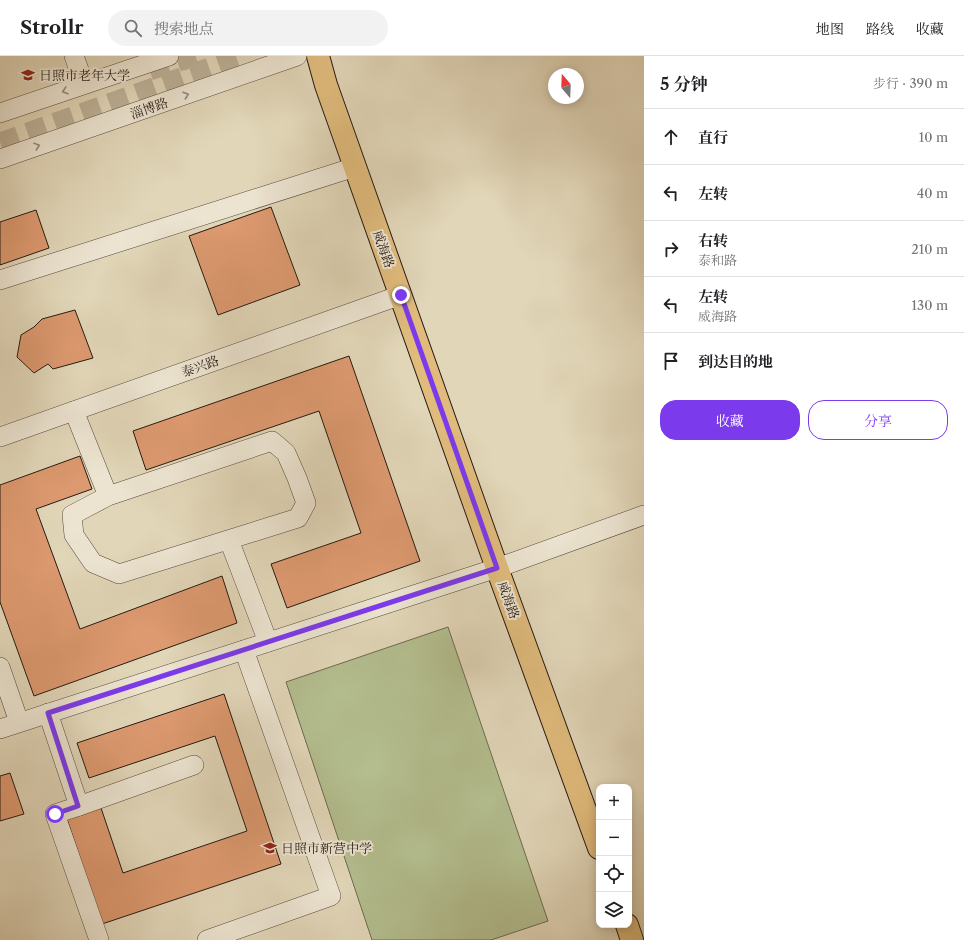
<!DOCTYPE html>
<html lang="zh">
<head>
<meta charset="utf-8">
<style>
  body { margin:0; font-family:"Libre Caslon Text","Noto Serif SC",serif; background:#f2f2f2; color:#202124 }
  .controls { position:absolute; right:12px; bottom:12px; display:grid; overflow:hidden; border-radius:8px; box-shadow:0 2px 10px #0003 }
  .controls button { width:36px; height:36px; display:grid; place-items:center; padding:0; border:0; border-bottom:1px solid #e0e0e0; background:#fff; color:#202124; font:20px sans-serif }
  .compass { position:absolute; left:548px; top:12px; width:36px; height:36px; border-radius:50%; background:#fff; box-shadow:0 2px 10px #0003; rotate:341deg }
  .stop { position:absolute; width:12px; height:12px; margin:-9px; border:3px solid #7c3aed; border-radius:50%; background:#fff }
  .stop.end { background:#7c3aed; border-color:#fff; box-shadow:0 1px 4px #0008 }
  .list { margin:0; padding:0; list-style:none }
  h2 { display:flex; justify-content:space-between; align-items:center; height:52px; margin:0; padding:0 16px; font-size:17px }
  h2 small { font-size:13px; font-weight:400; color:#757577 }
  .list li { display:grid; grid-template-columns:26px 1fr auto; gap:12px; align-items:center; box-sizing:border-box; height:56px; padding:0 16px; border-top:1px solid #e0e0e0 }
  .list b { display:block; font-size:15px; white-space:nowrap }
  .list p { margin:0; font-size:13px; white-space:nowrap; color:#757577 }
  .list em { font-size:13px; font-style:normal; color:#757577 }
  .actions { display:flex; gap:8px; padding:12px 16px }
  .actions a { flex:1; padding:9px 0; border:1px solid #7c3aed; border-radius:16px; text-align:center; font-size:14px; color:#7c3aed }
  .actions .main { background:#7c3aed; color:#fff }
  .icon { flex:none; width:22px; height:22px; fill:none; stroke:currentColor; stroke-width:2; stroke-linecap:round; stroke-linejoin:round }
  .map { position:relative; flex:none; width:644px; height:884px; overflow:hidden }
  header { display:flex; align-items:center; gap:24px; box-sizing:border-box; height:56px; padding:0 20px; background:#fff; border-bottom:1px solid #e0e0e0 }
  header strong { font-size:19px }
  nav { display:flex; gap:22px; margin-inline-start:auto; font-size:14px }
  .search { width:280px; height:36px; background:#f2f2f2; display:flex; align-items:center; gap:10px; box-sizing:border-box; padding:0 14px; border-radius:22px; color:#757577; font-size:15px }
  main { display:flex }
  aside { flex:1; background:#fff }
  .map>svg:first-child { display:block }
  .pitch { fill:#b3bd8e; stroke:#6c6c50 }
  .building { fill:#dd996f; stroke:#261a13 }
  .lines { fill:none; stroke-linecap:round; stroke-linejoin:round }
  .minor-tunnel { stroke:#bcb097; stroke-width:19; stroke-dasharray:19 10; stroke-linecap:butt }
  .major-tunnel { stroke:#bcb097; stroke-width:22; stroke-dasharray:22 11; stroke-linecap:butt }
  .minor-casing { stroke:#55493c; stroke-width:20 }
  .major-casing { stroke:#261a13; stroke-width:24 }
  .minor { stroke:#ece4d1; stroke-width:19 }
  .major { stroke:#e0bb7c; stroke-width:22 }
  .oneway { stroke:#93897c }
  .route { stroke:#7c3aed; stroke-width:5 }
  .labels { text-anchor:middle; stroke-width:4; stroke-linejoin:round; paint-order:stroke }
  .poi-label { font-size:13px; fill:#261a13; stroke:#ece4d1; text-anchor:start }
  .street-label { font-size:13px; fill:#261a13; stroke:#ece4d1 }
</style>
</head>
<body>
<header>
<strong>Strollr</strong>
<div class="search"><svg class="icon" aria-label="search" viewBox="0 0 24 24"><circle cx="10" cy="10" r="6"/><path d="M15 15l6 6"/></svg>搜索地点</div>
<nav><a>地图</a><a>路线</a><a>收藏</a></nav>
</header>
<main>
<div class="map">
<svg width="644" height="884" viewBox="0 0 644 884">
  <rect width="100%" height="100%" fill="#e1d6b8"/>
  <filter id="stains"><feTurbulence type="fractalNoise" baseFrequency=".005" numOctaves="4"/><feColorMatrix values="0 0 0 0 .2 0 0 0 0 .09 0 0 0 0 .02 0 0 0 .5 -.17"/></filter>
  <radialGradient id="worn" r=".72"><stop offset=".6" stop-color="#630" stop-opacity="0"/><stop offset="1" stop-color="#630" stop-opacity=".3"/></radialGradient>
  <polygon class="pitch" points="448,571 548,865 491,884 372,884 286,626"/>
  <g class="building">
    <polygon points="271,151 300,229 218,259 189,180"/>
    <polygon points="36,154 49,192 0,209 0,166"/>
    <polygon points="75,254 93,302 53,313 48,308 34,317 17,301 21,279 34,271 42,263"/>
    <polygon points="349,300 420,505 287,552 271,508 361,477 319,355 146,414 133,375"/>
    <polygon points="80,400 92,433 36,453 80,573 222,520 237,567 34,640 0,546 0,429"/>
    <polygon points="224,638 281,808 102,868 66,760 100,749 123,817 247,775 215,680 89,722 77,687"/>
    <polygon points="10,717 24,758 0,765 0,720"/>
  </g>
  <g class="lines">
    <g class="minor-tunnel">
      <polyline points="150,15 197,0"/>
      <polyline points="0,86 240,0"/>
    </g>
    <polyline class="major-tunnel" points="179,6 187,0"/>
    <g class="minor-casing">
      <g id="minor">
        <polyline points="74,0 84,28"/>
        <polyline points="0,57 169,0"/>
        <polyline points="0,103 297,0"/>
        <polyline points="0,224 355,111"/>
        <polyline points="74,355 108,440 72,459 74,479 93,507 119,518 298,462 306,447 297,422 286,397 272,385 108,440"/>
        <polyline points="0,381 401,239"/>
        <polyline points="229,484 268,586"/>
        <polyline points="0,611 19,666"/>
        <polyline points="48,657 79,750 55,758 99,884"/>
        <polyline points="0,673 497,512 644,459"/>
        <polyline points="79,750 194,709"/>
        <polyline points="207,884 331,840 244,594"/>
      </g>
    </g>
    <g class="major-casing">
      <g id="major">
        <polyline points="318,0 326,29 497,512 599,792"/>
        <polyline points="627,869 632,884"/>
      </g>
    </g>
    <use href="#minor" class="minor"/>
    <use href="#major" class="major"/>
  </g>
  <defs><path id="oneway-chevron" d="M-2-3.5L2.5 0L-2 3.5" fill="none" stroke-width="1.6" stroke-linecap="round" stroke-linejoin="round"/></defs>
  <g class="oneway">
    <use href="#oneway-chevron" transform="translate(65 35) rotate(161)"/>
    <use href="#oneway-chevron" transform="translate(186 39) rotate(-19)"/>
    <use href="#oneway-chevron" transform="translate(37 90) rotate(-19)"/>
  </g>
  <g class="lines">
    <polyline class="route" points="55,758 78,750 48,657 497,512 401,239"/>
  </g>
  <defs>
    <g id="university-bare" transform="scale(1.08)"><path d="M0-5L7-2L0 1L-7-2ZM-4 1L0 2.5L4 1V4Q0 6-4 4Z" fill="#8f2418" stroke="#ece4d1" stroke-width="2.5" paint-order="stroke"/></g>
    <g id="school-bare" transform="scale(1.08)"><path d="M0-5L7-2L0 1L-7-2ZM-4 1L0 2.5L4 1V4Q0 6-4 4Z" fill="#8f2418" stroke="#ece4d1" stroke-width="2.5" paint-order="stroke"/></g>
  </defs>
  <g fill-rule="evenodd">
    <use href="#university-bare" x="28" y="19"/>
    <use href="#school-bare" x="270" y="792"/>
  </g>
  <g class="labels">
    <g class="poi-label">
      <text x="39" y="24">日照市老年大学</text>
      <text x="281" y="797">日照市新营中学</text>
    </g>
    <g class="street-label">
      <text transform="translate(149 52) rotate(-19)" y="5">淄博路</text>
      <text transform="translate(384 193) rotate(70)" y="5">威海路</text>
      <text transform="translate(200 310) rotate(-20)" y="5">泰兴路</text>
      <text transform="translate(509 544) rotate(70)" y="5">威海路</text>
    </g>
  </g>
  <rect width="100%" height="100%" filter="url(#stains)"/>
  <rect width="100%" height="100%" fill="url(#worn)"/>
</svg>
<div class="controls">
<button>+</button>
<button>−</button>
<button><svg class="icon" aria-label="locate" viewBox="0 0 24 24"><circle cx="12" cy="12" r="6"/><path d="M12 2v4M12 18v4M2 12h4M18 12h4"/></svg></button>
<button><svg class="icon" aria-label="layers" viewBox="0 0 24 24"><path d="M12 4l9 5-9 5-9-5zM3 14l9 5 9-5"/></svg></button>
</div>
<svg class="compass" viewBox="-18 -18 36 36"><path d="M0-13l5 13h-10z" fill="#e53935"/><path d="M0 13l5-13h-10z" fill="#757577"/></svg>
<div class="stop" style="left:55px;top:758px"></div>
<div class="stop end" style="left:401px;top:239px"></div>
</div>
<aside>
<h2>5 分钟<small>步行 · 390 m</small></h2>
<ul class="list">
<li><svg class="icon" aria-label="ahead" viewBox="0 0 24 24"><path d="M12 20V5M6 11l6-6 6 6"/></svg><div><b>直行</b></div><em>10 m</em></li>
<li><svg class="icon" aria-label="left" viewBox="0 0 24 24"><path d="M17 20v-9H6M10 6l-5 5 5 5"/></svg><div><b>左转</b></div><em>40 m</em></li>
<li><svg class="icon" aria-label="right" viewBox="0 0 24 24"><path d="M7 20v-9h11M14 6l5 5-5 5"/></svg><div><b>右转</b><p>泰和路</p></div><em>210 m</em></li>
<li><svg class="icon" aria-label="left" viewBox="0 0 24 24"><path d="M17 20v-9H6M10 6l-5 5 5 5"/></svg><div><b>左转</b><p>威海路</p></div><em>130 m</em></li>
<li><svg class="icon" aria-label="arrive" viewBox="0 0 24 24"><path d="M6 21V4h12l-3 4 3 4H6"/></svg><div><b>到达目的地</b></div></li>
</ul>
<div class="actions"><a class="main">收藏</a><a>分享</a></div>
</aside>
</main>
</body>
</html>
